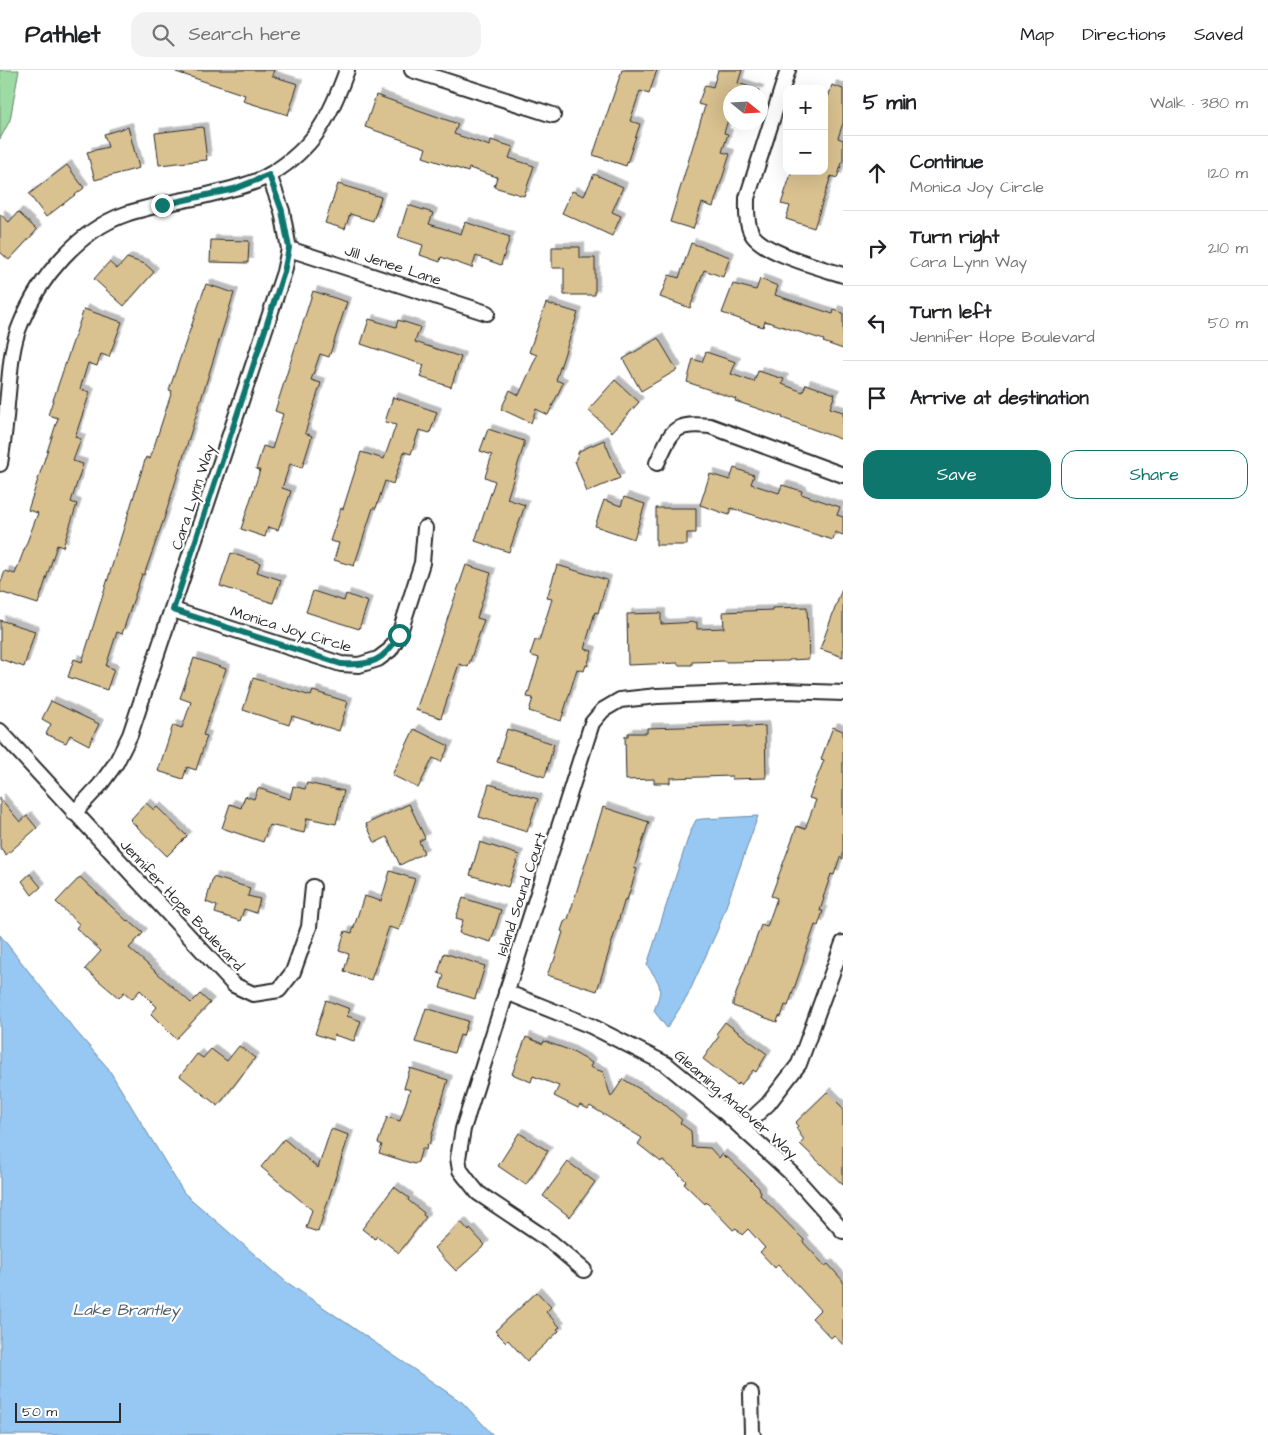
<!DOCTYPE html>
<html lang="en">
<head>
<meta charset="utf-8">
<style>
  body { margin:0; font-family:"Architects Daughter",sans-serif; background:#f2f2f2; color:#202124 }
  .controls { position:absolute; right:15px; top:15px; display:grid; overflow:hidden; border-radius:10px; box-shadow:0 5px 20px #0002 }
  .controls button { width:45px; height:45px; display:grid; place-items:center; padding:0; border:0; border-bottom:1px solid #e0e0e0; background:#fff; color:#202124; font:25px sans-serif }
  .compass { position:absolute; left:723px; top:15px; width:45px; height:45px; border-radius:50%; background:#fff; box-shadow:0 5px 20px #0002; rotate:108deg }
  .scale { position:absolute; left:15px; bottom:12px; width:106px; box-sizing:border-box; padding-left:5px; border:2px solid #2b2b2b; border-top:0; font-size:14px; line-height:18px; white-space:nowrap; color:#2b2b2b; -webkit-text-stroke:4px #fff; paint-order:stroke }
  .stop { position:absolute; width:15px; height:15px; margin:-11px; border:4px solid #0f766e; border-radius:50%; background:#fff }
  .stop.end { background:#0f766e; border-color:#fff; box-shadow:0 1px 5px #0008 }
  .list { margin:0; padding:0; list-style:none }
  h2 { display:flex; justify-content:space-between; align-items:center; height:65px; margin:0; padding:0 20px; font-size:21px }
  h2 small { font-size:16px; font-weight:400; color:#757577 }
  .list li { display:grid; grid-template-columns:32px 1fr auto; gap:15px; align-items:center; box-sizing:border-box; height:75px; padding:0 20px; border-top:1px solid #e0e0e0 }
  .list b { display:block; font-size:19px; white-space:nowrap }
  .list p { margin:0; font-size:16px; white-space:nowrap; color:#757577 }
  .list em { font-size:16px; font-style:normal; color:#757577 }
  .actions { display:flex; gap:10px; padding:15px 20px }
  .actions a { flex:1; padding:11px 0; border:1px solid #0f766e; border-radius:15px; text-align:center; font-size:18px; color:#0f766e }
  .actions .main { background:#0f766e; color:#fff }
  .icon { flex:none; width:28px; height:28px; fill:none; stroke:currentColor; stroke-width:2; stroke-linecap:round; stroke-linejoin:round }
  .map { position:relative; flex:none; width:843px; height:1365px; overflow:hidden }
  header { display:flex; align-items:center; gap:30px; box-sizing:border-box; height:70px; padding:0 25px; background:#fff; border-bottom:1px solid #e0e0e0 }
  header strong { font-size:24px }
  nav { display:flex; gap:28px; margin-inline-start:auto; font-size:18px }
  .search { width:350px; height:45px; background:#f2f2f2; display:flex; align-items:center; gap:12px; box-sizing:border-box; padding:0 18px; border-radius:15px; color:#757577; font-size:19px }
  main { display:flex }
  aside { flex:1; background:#fff }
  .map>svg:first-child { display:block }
  .green { fill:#9cdba4; stroke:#648368 }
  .water { fill:#96c8f3; stroke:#6b89a3 }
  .building { fill:#d9c190; stroke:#2b2b2b; filter:url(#shadow) }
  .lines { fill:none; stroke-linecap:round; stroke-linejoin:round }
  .minor-casing { stroke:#2b2b2b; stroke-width:18 }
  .minor { stroke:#fff; stroke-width:14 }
  .route { stroke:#0f766e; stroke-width:6 }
  .labels { text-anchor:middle; stroke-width:4.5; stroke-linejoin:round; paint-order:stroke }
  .street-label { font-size:15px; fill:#2b2b2b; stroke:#fff }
  .water-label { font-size:16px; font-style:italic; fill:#4b5a67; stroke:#fff }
</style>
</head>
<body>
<header>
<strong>Pathlet</strong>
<div class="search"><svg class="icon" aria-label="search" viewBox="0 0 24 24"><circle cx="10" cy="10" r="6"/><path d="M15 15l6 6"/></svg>Search here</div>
<nav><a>Map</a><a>Directions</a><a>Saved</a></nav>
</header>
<main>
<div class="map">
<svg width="843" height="1365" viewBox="0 0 843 1365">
  <defs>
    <filter id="shadow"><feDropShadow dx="4.5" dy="-4.5" stdDeviation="0" flood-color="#0004"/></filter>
  </defs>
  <rect width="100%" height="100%" fill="#fff"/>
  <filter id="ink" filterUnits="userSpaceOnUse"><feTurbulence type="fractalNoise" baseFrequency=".02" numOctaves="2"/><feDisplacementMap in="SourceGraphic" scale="10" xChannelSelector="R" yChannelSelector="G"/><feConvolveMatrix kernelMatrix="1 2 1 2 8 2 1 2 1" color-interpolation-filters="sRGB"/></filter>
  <g filter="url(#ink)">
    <polygon class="green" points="0,0 19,0 10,50 0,69"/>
    <g class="water">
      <path d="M758,746L718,859L687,927L667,958L654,941C663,916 662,917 647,895L690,762L696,750L702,749Z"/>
      <polygon points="0,865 74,959 108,998 184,1123 285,1211 463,1333 493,1365 0,1365"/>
    </g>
    <g class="building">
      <polygon points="176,0 274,0 272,6 298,14 288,45 243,31 245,25 176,2"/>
      <polygon points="622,0 657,0 649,24 640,21 630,51 640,54 626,96 593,85"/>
      <polygon points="718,0 742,0 738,13 759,20 759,22 730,22 730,43 724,63 728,64 722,82 730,84 713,137 702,133 693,159 670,152 705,36 698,34 705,15 713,17"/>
      <polygon points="832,15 843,19 843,53 838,68 843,70 843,90 837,108 831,106 814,158 786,149 790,136 781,134 792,101 824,101 824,27 828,28"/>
      <polygon points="376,25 458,54 454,64 490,76 491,70 513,77 509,88 534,96 524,126 494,117 497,107 469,98 468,102 423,87 426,78 365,57"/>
      <polygon points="128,57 139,98 95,110 87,82 108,77 104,64"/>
      <polygon points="203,57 207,90 159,95 155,63"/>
      <polygon points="67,95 84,118 46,147 29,124"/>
      <polygon points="594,104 623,117 612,142 621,146 612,166 562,143 572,121 584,126"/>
      <polygon points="338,114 381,127 373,151 350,144 345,159 325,153"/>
      <polygon points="408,135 433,143 429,154 461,164 465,152 510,167 501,195 476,186 472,198 441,187 440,192 420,185 423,175 398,167"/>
      <polygon points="18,142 37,160 9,190 0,182 0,144 9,152"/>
      <polygon points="211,170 249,171 248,193 210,192"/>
      <polygon points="691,173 730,187 723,207 704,200 690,238 660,227 669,205 679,208"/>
      <polygon points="552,177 580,177 580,188 595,188 595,225 564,225 564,198 552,198"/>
      <polygon points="127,188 145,194 154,202 124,236 94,209 109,192 117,199"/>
      <polygon points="760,209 778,216 775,225 833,244 834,240 843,243 843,279 823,272 824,270 765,251 763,257 722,243 733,214 756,220"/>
      <polygon points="206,214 234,223 164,449 144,505 142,504 122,564 117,562 106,596 114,599 107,620 68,607 74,589 82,592 146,387 150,389 172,321 169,320"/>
      <polygon points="313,221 347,232 329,287 320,284 311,310 321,313 305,363 312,366 302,398 290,394 282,418 291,421 278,460 268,457 265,467 241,459 260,400 256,399 263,376 272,379 283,344 275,341"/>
      <polygon points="546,233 578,243 556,310 563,313 548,345 536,339 531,353 501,339 510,320 519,325 537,285 529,282"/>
      <polygon points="84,239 122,252 109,287 101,284 97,296 88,293 80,319 90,322 75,367 81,369 73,391 83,394 71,432 77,434 63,477 57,475 38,534 0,522 0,515 5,501 15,504 38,443 28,440 58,348 48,345"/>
      <polygon points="369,249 396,257 398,250 420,257 415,272 461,287 451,317 420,307 424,295 361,274"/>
      <polygon points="658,268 677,300 641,321 623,289"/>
      <polygon points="706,282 736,292 731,304 754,312 758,301 784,309 782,314 803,322 806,314 835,324 830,338 843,342 843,370 782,348 783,347 735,331 736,329 687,312 693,289 702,292"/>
      <polygon points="615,310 639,332 612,362 588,340"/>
      <polygon points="393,327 437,342 430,363 419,360 411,384 404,382 393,414 385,411 376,438 373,438 354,496 334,490 339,473 330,471 341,438 343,439 361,382 384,389 396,355 385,352"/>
      <polygon points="488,359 524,371 524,375 507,429 525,435 509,482 475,471 495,411 485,407 492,385 480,381"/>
      <polygon points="604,370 620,408 587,422 575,391 579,381"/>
      <polygon points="734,398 754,405 751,414 779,423 782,415 802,421 801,424 840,437 837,445 843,447 843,465 835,462 833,470 731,438 729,445 700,435 710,404 730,410"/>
      <polygon points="624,427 645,434 634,469 595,456 604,430 621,436"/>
      <polygon points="656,438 696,438 696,463 687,463 687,475 656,475"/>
      <polygon points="231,483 260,493 257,502 281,510 273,533 220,516"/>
      <polygon points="466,495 491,503 477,548 484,550 468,597 459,594 441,648 416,640"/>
      <polygon points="557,495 607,510 598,543 595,542 586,573 587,573 585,579 592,581 587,596 586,595 584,601 577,599 561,651 529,641 533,628 527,627 539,588 530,585 535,570 539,571 552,529 547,528"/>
      <polygon points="842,519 843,519 843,587 820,579"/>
      <polygon points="313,521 344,531 346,524 368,532 359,559 306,542"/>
      <polygon points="807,537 809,589 789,590 789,591 725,592 725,591 692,592 692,595 678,595 678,593 628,595 627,544 661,543 661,554 697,552 697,559 724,558 723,542 772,540 772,538"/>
      <polygon points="0,550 35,561 24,597 0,589"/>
      <polygon points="194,588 226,599 203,665 207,666 196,700 187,697 183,709 158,701 173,655 182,658 191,632 180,628"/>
      <polygon points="253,608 311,626 313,621 348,632 339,661 292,646 289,655 243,640"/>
      <polygon points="51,631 99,654 89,675 70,665 66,673 46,664 51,654 42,649"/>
      <polygon points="746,655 746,657 765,656 766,708 732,709 732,706 670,708 670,713 654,713 654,709 626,710 625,666 628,666 628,663 647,663 647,658"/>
      <polygon points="833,657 843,661 843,789 840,787 834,805 831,804 823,828 824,828 820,841 823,841 818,856 815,855 803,890 804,890 788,936 785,935 781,947 779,946 777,952 733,936 733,932 761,855 767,857 777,828 771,826 797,756 805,759 816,730 809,728 824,690 821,689"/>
      <polygon points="414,659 449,676 441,692 433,688 418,718 392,705"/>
      <polygon points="507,659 554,674 545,707 497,692"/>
      <polygon points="307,713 344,721 336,754 307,748 304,763 269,755 263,772 222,758 230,734 241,738 245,726 254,729 258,718 290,729 293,716 305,719"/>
      <polygon points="489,714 538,729 527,762 479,747"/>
      <polygon points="0,728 20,752 27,746 37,758 6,785 0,777"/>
      <polygon points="146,733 154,740 157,737 187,766 167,786 130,750"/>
      <polygon points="409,734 425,768 419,771 424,783 400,795 387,767 375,773 366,754"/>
      <polygon points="603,737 649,752 634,798 637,799 627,830 625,829 597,921 547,905 551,895 554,891 563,862 561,861 564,852 568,849"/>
      <polygon points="480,772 519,785 508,817 470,805"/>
      <polygon points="390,801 415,809 399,860 389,857 371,910 344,901 349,884 339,881 345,861 352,863 364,826 381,831"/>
      <polygon points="30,804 41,817 32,825 22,811"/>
      <polygon points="80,807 127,851 128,850 143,863 129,878 191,933 200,924 210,933 176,969 151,944 157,937 140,920 132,929 124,922 119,928 85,899 101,881 76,858 79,854 56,832"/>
      <polygon points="213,807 250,818 248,826 260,829 256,843 244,839 240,851 215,843 217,836 206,832"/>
      <polygon points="463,828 501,840 491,872 459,863 463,850 456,848"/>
      <polygon points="444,883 485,896 475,929 440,918 444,905 438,903"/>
      <polygon points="326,930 350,939 347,946 361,951 354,971 334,965 333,970 315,964"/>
      <polygon points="426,938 468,951 463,966 460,965 454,983 415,972"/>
      <polygon points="725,952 767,984 756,1002 753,1000 741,1015 739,1013 737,1015 703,989 719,966 716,964"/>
      <polygon points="526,967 543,974 544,971 569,980 587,990 592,993 590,997 603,1002 611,1027 623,1009 663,1033 682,1050 680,1053 691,1061 692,1077 710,1078 719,1088 722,1084 726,1088 727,1087 744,1103 759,1118 761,1123 760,1125 804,1170 803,1172 825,1196 828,1194 843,1211 843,1275 834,1265 831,1268 812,1248 820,1240 778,1194 775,1198 760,1182 765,1178 748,1159 742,1165 736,1158 733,1160 706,1132 705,1134 684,1114 686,1111 675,1100 662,1090 661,1092 638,1074 642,1068 590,1036 588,1039 580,1035 578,1038 554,1026 559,1016 533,1006 531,1012 512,1004"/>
      <polygon points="239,976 255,988 218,1036 180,1006 197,984 203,988 211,979 227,991"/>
      <polygon points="410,998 448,1010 429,1075 427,1074 426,1080 422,1078 418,1092 414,1094 379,1083 382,1075 378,1073 387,1047 400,1051 410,1020 404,1018"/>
      <polygon points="827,1022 843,1038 843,1115 800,1074 804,1070 796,1058 798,1056 795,1053"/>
      <polygon points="331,1059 349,1065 318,1162 306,1158 312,1140 261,1097 284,1069 318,1098"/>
      <polygon points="519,1063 548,1081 526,1115 498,1096"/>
      <polygon points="568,1092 595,1112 570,1147 543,1126"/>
      <polygon points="394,1117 409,1128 408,1130 424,1143 423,1145 426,1147 399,1183 377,1166 375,1169 362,1159"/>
      <polygon points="461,1152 469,1161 470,1159 485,1175 456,1201 434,1178"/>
      <polygon points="537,1222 551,1237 546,1242 560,1257 557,1259 559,1261 527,1291 508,1270 506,1272 495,1261"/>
    </g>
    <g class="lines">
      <g class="minor-casing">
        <g id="minor">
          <polyline points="412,0 553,45"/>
          <path d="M788,0L747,128C747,139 746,152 751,162C759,182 822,198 843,205"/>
          <polyline points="289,179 487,243"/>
          <path d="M657,393C672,362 671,352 710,356L843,405"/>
          <path d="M0,394C3,374 6,354 7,334C10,307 10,278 21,253C39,208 79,160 126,144C149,136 175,132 199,127C222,121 251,116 271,104C315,77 330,47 347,0"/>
          <polyline points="173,540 341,594 359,595 378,589 390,580 399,565 422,493 425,458"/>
          <polyline points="0,661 234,915 253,924 279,920 293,902 309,857 313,817"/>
          <polyline points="74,743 100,715 116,693 130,665 284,202 289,179 282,141 269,105"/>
          <polyline points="506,922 591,956 666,994 722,1040 791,1103 843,1161"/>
          <polyline points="742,1058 768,1034 799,994 843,873"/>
          <polyline points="584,1200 551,1172 478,1123 466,1108 460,1100 458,1088 463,1059 592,653 603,640 620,630 657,626 786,621 843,623"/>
          <polyline points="751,1323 752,1363 753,1365"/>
        </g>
      </g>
      <use href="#minor" class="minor"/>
    </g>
  </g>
  <g class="lines" filter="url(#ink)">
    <path class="route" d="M162,135L234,119L269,105L282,141L289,178L284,202L173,540L341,594C371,596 384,591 399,565"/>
  </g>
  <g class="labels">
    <g class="street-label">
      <text transform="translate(393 195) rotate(18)" y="5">Jill Jenee Lane</text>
      <text transform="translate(193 427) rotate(-72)" y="5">Cara Lynn Way</text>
      <text transform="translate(291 559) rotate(17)" y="5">Monica Joy Circle</text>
      <text transform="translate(521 824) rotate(-72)" y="5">Island Sound Court</text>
      <text transform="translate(182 835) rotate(47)" y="5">Jennifer Hope Boulevard</text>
      <text transform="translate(736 1034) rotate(41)" y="5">Gleaming Andover Way</text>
    </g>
    <g class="water-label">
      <text x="126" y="1245">Lake Brantley</text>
    </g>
  </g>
</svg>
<div class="controls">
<button>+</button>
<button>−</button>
</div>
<svg class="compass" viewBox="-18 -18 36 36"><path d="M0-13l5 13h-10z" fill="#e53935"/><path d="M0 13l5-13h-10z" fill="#757577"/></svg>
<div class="scale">50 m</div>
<div class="stop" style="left:399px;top:565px"></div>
<div class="stop end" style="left:162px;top:135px"></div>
</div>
<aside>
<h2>5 min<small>Walk · 380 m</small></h2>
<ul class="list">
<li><svg class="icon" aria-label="ahead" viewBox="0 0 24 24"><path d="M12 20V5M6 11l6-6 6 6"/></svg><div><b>Continue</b><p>Monica Joy Circle</p></div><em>120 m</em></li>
<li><svg class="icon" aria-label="right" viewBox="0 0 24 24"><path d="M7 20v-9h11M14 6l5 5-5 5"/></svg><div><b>Turn right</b><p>Cara Lynn Way</p></div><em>210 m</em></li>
<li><svg class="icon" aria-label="left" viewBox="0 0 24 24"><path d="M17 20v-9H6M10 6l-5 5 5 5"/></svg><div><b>Turn left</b><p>Jennifer Hope Boulevard</p></div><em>50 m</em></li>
<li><svg class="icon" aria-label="arrive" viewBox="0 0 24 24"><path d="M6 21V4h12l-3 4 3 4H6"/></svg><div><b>Arrive at destination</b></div></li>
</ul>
<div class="actions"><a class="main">Save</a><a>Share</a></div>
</aside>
</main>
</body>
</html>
